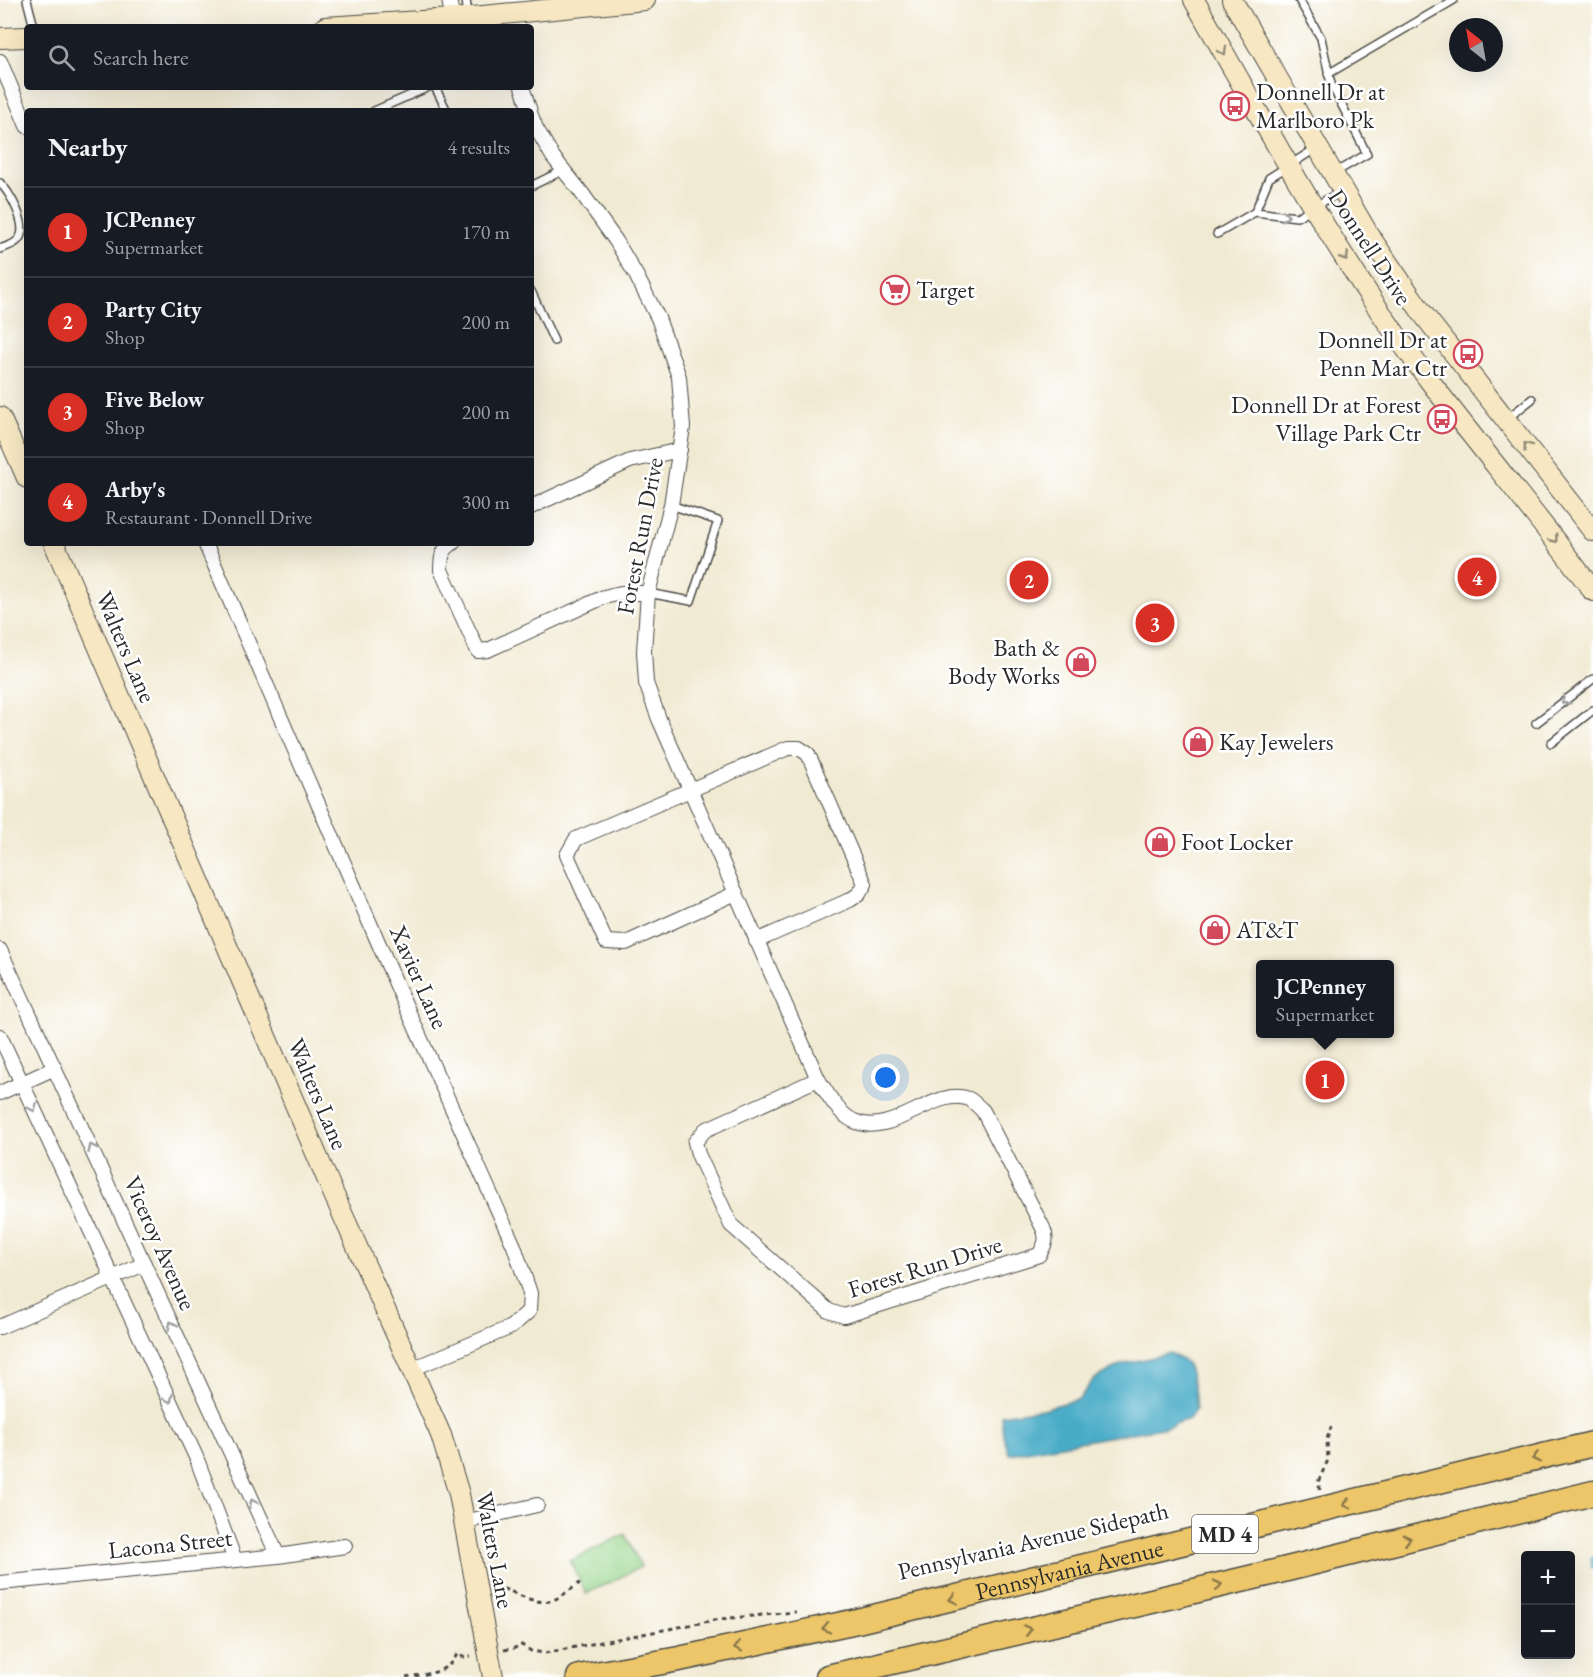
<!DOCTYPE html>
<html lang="en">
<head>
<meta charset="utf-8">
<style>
  body { margin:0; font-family:"EB Garamond",serif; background:#20242c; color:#f1f3f6 }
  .controls { position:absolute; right:18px; bottom:18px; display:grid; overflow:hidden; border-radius:6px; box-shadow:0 6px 24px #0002 }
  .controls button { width:54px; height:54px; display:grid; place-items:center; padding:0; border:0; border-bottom:2px solid #363941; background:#171b24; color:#f1f3f6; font:30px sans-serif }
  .compass { position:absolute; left:1449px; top:18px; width:54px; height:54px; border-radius:50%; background:#171b24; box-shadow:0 6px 24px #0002; rotate:329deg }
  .you { position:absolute; left:886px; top:1078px; width:21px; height:21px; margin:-15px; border:4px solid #fff; border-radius:50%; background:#1a73e8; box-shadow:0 0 0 9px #1a73e833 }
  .badge { display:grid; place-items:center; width:39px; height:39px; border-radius:50%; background:#d93025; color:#fff; font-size:20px; font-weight:700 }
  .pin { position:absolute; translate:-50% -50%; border:3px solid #fff; box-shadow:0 2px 6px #0006 }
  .popup { position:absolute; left:1256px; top:960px; width:138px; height:78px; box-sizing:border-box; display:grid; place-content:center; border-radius:6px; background:#171b24; filter:drop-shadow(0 2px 4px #0005); font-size:20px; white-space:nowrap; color:#9ea1a6 }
  .popup b { font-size:22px; color:#f1f3f6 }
  .popup::after { content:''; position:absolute; left:50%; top:100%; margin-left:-12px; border:12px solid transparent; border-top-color:#171b24 }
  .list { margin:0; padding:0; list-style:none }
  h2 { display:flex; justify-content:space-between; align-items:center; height:78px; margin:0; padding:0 24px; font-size:26px }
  h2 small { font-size:20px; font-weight:400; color:#9ea1a6 }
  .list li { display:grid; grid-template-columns:39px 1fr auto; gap:18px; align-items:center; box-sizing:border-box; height:90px; padding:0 24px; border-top:2px solid #363941 }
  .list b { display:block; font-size:22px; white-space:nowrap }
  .list p { margin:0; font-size:20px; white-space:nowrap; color:#9ea1a6 }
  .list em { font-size:20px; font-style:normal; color:#9ea1a6 }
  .icon { flex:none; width:33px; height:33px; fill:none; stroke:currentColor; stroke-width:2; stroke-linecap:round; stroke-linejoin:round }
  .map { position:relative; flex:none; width:1593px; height:1677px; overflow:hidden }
  .search { position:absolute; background:#171b24; box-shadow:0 6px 24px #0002; left:24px; top:24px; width:510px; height:66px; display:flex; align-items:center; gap:15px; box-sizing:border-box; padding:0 21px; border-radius:6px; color:#9ea1a6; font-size:22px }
  .panel { position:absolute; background:#171b24; box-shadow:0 6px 24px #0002; left:24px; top:108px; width:510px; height:438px; border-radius:6px }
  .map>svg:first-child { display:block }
  .green { fill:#95d48a; stroke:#60805a; stroke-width:1.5 }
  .water { fill:#48acc7; stroke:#3a6c79; stroke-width:1.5 }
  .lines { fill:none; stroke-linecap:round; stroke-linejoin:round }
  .stream { stroke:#48acc7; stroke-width:5 }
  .lane-casing { stroke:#494844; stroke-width:10 }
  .street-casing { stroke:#494844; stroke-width:16 }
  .secondary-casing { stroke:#494844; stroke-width:22 }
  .highway-casing { stroke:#494844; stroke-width:27 }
  .path { stroke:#494844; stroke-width:3; stroke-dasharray:4.5 4.5; stroke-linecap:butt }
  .lane { stroke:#fff; stroke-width:7 }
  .street { stroke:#fff; stroke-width:14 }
  .secondary { stroke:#f7e8c3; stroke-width:20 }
  .highway { stroke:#ecc669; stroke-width:24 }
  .oneway { stroke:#918a77 }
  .oneway2 { stroke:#a0a0a0 }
  .oneway3 { stroke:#8c784a }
  .labels { text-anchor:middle; stroke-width:5; stroke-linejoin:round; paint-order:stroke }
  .shield { fill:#fff; stroke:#6b6b6b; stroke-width:1.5 }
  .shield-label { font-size:22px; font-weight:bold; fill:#2b2b2b }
  .poi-label { font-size:24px; fill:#2b2b2b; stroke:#fff; text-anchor:start }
  .street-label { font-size:24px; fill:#2b2b2b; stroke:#fff }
</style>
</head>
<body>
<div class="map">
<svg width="1593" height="1677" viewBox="0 0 1593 1677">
  <rect width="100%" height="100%" fill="#fff"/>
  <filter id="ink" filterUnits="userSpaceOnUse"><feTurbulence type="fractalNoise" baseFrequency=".0167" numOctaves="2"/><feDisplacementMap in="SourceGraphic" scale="12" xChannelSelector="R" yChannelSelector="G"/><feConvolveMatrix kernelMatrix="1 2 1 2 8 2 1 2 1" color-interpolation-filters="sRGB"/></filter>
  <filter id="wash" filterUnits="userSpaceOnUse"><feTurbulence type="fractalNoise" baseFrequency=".008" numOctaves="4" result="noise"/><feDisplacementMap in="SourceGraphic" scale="24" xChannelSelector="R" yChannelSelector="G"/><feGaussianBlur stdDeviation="1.35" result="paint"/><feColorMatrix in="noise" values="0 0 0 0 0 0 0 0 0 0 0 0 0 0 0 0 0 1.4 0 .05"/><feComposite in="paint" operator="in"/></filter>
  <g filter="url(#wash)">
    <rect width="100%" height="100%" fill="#f1ead3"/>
    <polygon class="green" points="625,1534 641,1567 586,1594 570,1561"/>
    <polygon class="water" points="1170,1353 1187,1363 1194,1387 1196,1409 1189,1419 1167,1427 1009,1454 1003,1435 1001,1415 1042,1409 1079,1399 1093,1380 1120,1365"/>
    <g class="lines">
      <polyline class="stream" points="1592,1559 1593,1566"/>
    </g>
  </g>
  <g filter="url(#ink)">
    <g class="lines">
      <g class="lane-casing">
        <g id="lane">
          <polyline points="27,0 34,27"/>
          <polyline points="466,0 468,15"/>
          <polyline points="1299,0 1321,38 1331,84 1367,154 1334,173"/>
          <polyline points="1328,74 1454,0"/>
          <polyline points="435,87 447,111"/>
          <polyline points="374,111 429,87"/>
          <path d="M0,183C10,192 31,229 17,241C13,245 5,247 0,249"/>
          <polyline points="531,186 564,170"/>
          <polyline points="1255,212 1297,217 1341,191"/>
          <polyline points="1217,234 1255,212 1269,178 1315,149"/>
          <polyline points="531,291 554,341"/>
          <polyline points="1508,418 1532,399"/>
          <polyline points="648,593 691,601 718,521 671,505"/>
          <polyline points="1536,723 1593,679"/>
          <polyline points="1551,743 1593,710"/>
        </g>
      </g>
      <g class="street-casing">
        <g id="street">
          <polyline points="449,0 453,19"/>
          <polyline points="0,61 27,126"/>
          <polyline points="522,87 530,111"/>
          <polyline points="531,115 536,128 553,157 581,192 616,241 636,275 658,318 679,377 683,427 671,505 648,593 644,651 646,683 659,719 818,1079"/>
          <polyline points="531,507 630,461 680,450"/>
          <polyline points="205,543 401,995 514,1246 530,1293 529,1311 511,1327 412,1369"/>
          <path d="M453,543C442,549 441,558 441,570L478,651L488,650L604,597L621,593H648"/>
          <polyline points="736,893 626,943 606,942 567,855 576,839 788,748 799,748 808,754 865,884 859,894 850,900 756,941"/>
          <polyline points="0,950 278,1556"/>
          <polyline points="0,1036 196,1457 235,1560"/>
          <path d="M818,1079C827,1093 838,1114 854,1121C892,1139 936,1085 969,1099C974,1102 979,1107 983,1111L1043,1228C1048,1239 1045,1245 1039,1255L844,1316L829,1311L731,1225L698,1154L695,1142L705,1130Z"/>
          <polyline points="0,1093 55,1068"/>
          <polyline points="0,1327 144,1264"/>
          <polyline points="464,1522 537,1505"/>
          <polyline points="0,1583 278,1556 345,1546"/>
        </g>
      </g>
      <g class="secondary-casing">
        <g id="secondary">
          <path d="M1194,0C1252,102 1308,204 1373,301C1440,403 1522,493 1593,591"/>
          <polyline points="1232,0 1370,237 1423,314 1593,531"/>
          <polyline points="325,27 453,19 645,0"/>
          <polyline points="0,38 27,37"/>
          <polyline points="0,417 27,478"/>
          <polyline points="54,543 334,1195 441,1435 459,1494 493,1677"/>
        </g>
      </g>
      <g class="highway-casing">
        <g id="highway">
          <path id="s1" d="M579,1677L679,1659L857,1621L1593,1444"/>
          <polyline points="828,1677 1271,1573 1593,1493"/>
        </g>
      </g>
      <g class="path">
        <polyline points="1320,1490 1318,1482 1328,1460 1327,1439 1331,1427"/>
        <path d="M494,1588C502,1588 508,1590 516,1594C549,1608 553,1602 580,1583"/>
        <polyline points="504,1650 515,1648 520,1644 531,1651 545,1653 720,1619 796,1612"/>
        <path d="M406,1677C425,1674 448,1674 457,1654L463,1657L471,1656"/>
      </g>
      <use href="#lane" class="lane"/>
      <use href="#street" class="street"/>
      <use href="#secondary" class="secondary"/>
      <use href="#highway" class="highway"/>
    </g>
    <defs><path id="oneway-chevron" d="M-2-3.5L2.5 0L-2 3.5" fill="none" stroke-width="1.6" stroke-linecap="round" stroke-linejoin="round" transform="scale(1.5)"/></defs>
    <g class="oneway">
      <use href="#oneway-chevron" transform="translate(1223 51) rotate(60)"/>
      <use href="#oneway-chevron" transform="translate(1345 257) rotate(58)"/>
      <use href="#oneway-chevron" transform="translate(1527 446) rotate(-128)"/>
      <use href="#oneway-chevron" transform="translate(1554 539) rotate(52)"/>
    </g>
    <g class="oneway2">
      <use href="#oneway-chevron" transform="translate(1285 216) rotate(7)"/>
      <use href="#oneway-chevron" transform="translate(1565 701) rotate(142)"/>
      <use href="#oneway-chevron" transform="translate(33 1108) rotate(65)"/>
      <use href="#oneway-chevron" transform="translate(92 1148) rotate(-115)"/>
      <use href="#oneway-chevron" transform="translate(172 1325) rotate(-115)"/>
      <use href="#oneway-chevron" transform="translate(169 1399) rotate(65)"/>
      <use href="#oneway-chevron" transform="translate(253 1503) rotate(-115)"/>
    </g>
    <g class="oneway3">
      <use href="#oneway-chevron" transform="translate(1536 1458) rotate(166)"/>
      <use href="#oneway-chevron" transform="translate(1347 1504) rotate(166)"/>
      <use href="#oneway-chevron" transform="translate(1407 1539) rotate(-14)"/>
      <use href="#oneway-chevron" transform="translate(1218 1585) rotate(-13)"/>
      <use href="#oneway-chevron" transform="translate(953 1599) rotate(167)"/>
      <use href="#oneway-chevron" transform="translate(826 1628) rotate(168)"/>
      <use href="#oneway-chevron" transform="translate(1028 1630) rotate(-13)"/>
      <use href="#oneway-chevron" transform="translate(738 1647) rotate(168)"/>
    </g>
  </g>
  <defs>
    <g id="bus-ring" transform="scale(1.5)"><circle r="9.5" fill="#fff" stroke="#d1495b" stroke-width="1.5"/><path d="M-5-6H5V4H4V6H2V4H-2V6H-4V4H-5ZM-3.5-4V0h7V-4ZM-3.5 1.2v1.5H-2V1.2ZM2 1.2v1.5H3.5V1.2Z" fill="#d1495b"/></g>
    <g id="supermarket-ring" transform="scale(1.5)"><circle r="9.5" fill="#fff" stroke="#d1495b" stroke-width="1.5"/><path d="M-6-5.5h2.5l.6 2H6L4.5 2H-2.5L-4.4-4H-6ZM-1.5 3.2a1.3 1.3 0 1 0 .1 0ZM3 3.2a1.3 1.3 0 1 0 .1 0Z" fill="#d1495b"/></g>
    <g id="shop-ring" transform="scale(1.5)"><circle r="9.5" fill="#fff" stroke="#d1495b" stroke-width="1.5"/><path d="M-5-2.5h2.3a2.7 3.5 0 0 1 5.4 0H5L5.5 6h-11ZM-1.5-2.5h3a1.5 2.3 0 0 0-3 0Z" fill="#d1495b"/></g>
  </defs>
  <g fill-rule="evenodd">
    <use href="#bus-ring" x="1235" y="106"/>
    <use href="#supermarket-ring" x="895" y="290"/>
    <use href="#bus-ring" x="1468" y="354"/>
    <use href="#bus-ring" x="1442" y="419"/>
    <use href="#shop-ring" x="1081" y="662"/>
    <use href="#shop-ring" x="1198" y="742"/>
    <use href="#shop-ring" x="1160" y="842"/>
    <use href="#shop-ring" x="1215" y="930"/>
  </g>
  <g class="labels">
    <rect class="shield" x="1192" y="1515" width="66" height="38" rx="4.5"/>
    <g class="shield-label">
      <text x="1225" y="1542">MD 4</text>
    </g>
    <g class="poi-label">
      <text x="1256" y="100">Donnell Dr at<tspan x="1256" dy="28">Marlboro Pk</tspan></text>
      <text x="916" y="298">Target</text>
      <text x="1447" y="348" text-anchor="end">Donnell Dr at<tspan x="1447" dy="28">Penn Mar Ctr</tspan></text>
      <text x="1421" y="413" text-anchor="end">Donnell Dr at Forest<tspan x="1421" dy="28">Village Park Ctr</tspan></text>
      <text x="1060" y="656" text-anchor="end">Bath &amp;<tspan x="1060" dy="28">Body Works</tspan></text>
      <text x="1219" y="750">Kay Jewelers</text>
      <text x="1181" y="850">Foot Locker</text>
      <text x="1236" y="938">AT&amp;T</text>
    </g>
    <g class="street-label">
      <text transform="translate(1370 247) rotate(57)" y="8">Donnell Drive</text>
      <text transform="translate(640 536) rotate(-79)" y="8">Forest Run Drive</text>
      <text transform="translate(126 647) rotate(67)" y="8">Walters Lane</text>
      <text transform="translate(419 977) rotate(66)" y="8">Xavier Lane</text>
      <text transform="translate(318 1094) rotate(67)" y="8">Walters Lane</text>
      <text transform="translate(160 1243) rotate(66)" y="8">Viceroy Avenue</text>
      <text transform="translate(925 1267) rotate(-17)" y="8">Forest Run Drive</text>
      <text transform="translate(1033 1541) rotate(-13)" y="8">Pennsylvania Avenue Sidepath</text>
      <text transform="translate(170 1544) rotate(-6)" y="8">Lacona Street</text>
      <text transform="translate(495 1550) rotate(79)" y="8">Walters Lane</text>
      <text dy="8" stroke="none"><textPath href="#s1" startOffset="502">Pennsylvania Avenue</textPath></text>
    </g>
  </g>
</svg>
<div class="controls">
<button>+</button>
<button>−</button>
</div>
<svg class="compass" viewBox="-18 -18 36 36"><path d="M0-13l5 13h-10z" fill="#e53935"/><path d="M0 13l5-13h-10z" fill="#9ea1a6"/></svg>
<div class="you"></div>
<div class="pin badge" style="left:1325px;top:1080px">1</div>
<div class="popup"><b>JCPenney</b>Supermarket</div>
<div class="pin badge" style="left:1029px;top:580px">2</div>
<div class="pin badge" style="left:1155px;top:623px">3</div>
<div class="pin badge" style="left:1477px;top:577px">4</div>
<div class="search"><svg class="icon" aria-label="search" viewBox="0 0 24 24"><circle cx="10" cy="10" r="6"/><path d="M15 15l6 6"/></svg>Search here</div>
<section class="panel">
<h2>Nearby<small>4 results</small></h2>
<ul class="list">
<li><span class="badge">1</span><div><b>JCPenney</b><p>Supermarket</p></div><em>170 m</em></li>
<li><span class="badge">2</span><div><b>Party City</b><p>Shop</p></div><em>200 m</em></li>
<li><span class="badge">3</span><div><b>Five Below</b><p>Shop</p></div><em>200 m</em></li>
<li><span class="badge">4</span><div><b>Arby's</b><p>Restaurant · Donnell Drive</p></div><em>300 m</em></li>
</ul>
</section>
</div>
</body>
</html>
